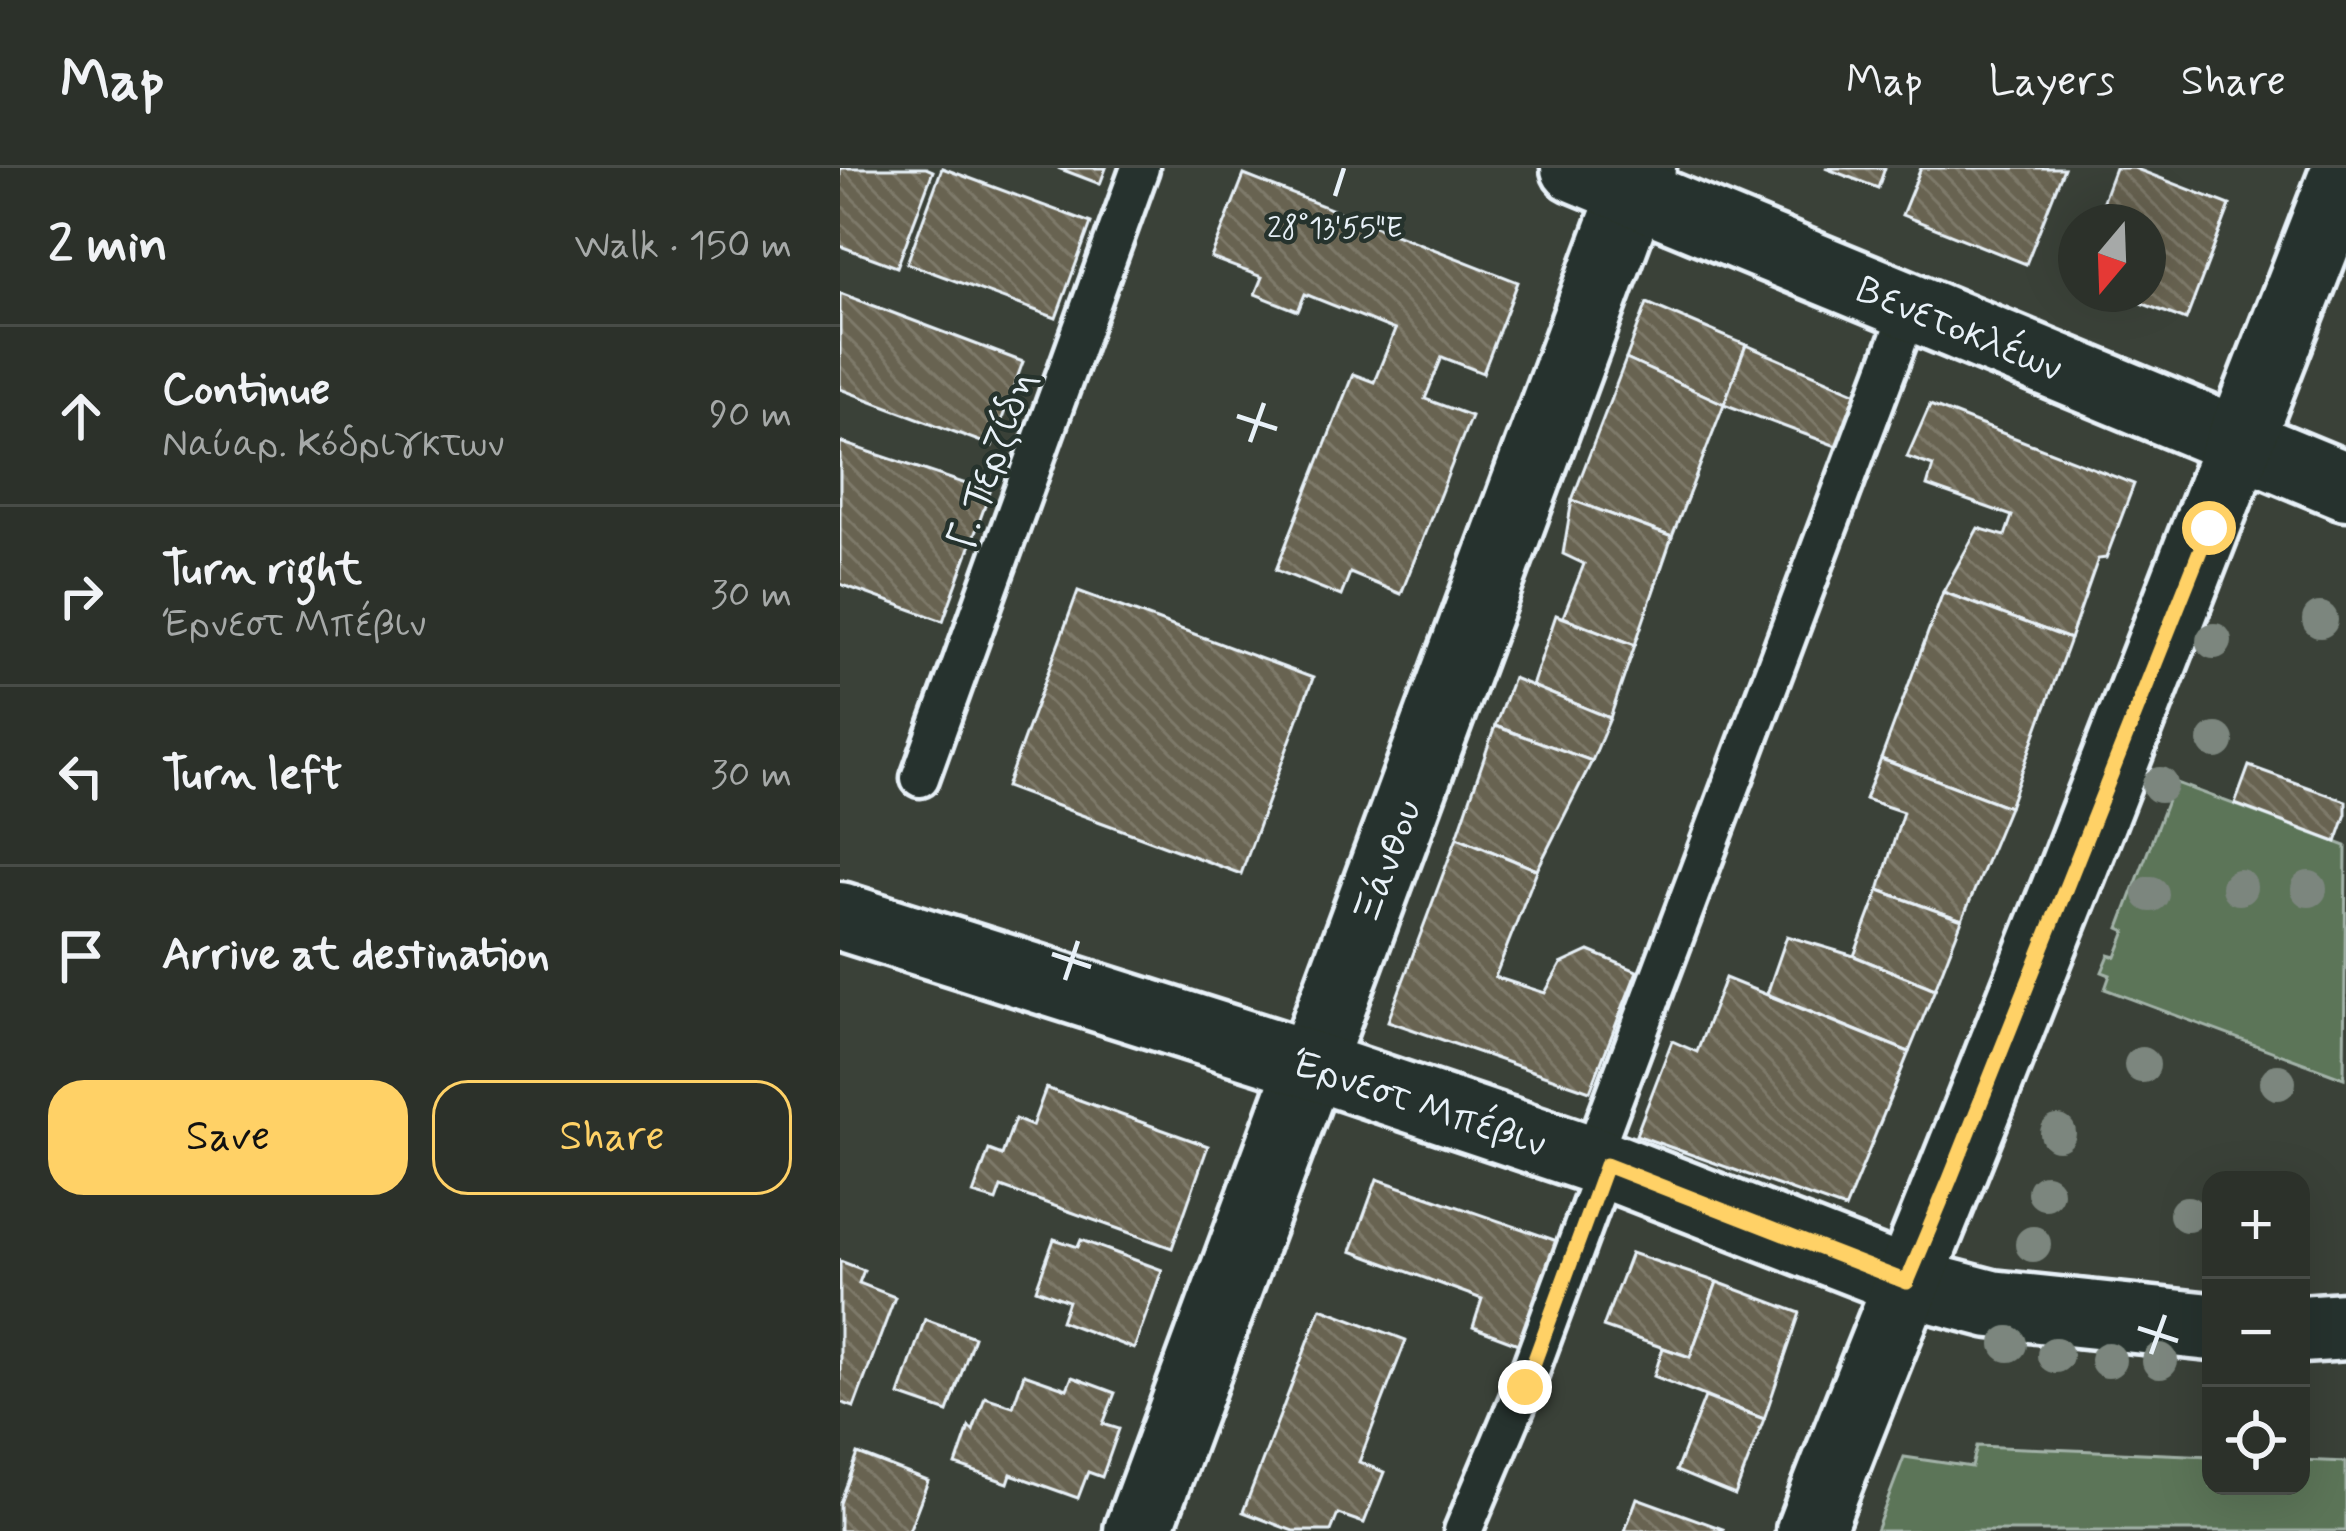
<!DOCTYPE html>
<html lang="en">
<head>
<meta charset="utf-8">
<style>
  body { margin:0; font-family:Mynerve,sans-serif; background:#343932; color:#f1f3f6 }
  .controls { position:absolute; right:36px; bottom:36px; display:grid; overflow:hidden; border-radius:24px; box-shadow:0 12px 48px #0002 }
  .controls button { width:108px; height:108px; display:grid; place-items:center; padding:0; border:0; border-bottom:3px solid #484c47; background:#2c312a; color:#f1f3f6; font:60px sans-serif }
  .compass { position:absolute; left:1218px; top:36px; width:108px; height:108px; border-radius:50%; background:#2c312a; box-shadow:0 12px 48px #0002; rotate:199deg }
  .stop { position:absolute; width:36px; height:36px; margin:-27px; border:9px solid #ffd166; border-radius:50%; background:#fff }
  .stop.end { background:#ffd166; border-color:#fff; box-shadow:0 3px 12px #0008 }
  .list { margin:0; padding:0; list-style:none }
  h2 { display:flex; justify-content:space-between; align-items:center; height:156px; margin:0; padding:0 48px; font-size:51px }
  h2 small { font-size:39px; font-weight:400; color:#a6a9a8 }
  .list li { display:grid; grid-template-columns:78px 1fr auto; gap:36px; align-items:center; box-sizing:border-box; height:180px; padding:0 48px; border-top:3px solid #484c47 }
  .list b { display:block; font-size:45px; white-space:nowrap }
  .list p { margin:0; font-size:39px; white-space:nowrap; color:#a6a9a8 }
  .list em { font-size:39px; font-style:normal; color:#a6a9a8 }
  .actions { display:flex; gap:24px; padding:36px 48px }
  .actions a { flex:1; padding:27px 0; border:3px solid #ffd166; border-radius:36px; text-align:center; font-size:42px; color:#ffd166 }
  .actions .main { background:#ffd166; color:#111 }
  .icon { flex:none; width:66px; height:66px; fill:none; stroke:currentColor; stroke-width:2; stroke-linecap:round; stroke-linejoin:round }
  .map { position:relative; flex:none; width:1506px; height:1363px; overflow:hidden }
  header { display:flex; align-items:center; gap:72px; box-sizing:border-box; height:168px; padding:0 60px; background:#2c312a; border-bottom:3px solid #484c47 }
  header strong { font-size:57px }
  nav { display:flex; gap:66px; margin-inline-start:auto; font-size:42px }
  main { display:flex }
  aside { flex:1; background:#2c312a }
  .map>svg:first-child { display:block }
  .green { fill:#5c7458; stroke:#a2b2a8; stroke-width:3 }
  .building { fill:url(#building-back-hatch); stroke:#e8f1f8; stroke-width:3 }
  .lines { fill:none; stroke-linecap:round; stroke-linejoin:round }
  .lane-casing { stroke:#e8f1f8; stroke-width:45 }
  .street-casing { stroke:#e8f1f8; stroke-width:75 }
  .secondary-casing { stroke:#e8f1f8; stroke-width:75 }
  .lane { stroke:#26332d; stroke-width:36 }
  .street { stroke:#26332d; stroke-width:66 }
  .secondary { stroke:#26332d; stroke-width:66 }
  .tree { fill:#7b867e }
  .route { stroke:#ffd166; stroke-width:15 }
  .ticks { fill:none; stroke:#e8f1f8; stroke-width:4.5 }
  .labels { text-anchor:middle; stroke-width:9; stroke-linejoin:round; paint-order:stroke }
  .street-label { font-size:39px; fill:#e8f1f8; stroke:#26332d }
  .ticks-label { font-size:30px; text-anchor:middle; fill:#e8f1f8; stroke:#26332d; stroke-width:9; stroke-linejoin:round; paint-order:stroke }
</style>
</head>
<body>
<header>
<strong>Map</strong>
<nav><a>Map</a><a>Layers</a><a>Share</a></nav>
</header>
<main>
<aside>
<h2>2 min<small>Walk · 150 m</small></h2>
<ul class="list">
<li><svg class="icon" aria-label="ahead" viewBox="0 0 24 24"><path d="M12 20V5M6 11l6-6 6 6"/></svg><div><b>Continue</b><p>Ναύαρ. Κόδριγκτων</p></div><em>90 m</em></li>
<li><svg class="icon" aria-label="right" viewBox="0 0 24 24"><path d="M7 20v-9h11M14 6l5 5-5 5"/></svg><div><b>Turn right</b><p>Έρνεστ Μπέβιν</p></div><em>30 m</em></li>
<li><svg class="icon" aria-label="left" viewBox="0 0 24 24"><path d="M17 20v-9H6M10 6l-5 5 5 5"/></svg><div><b>Turn left</b></div><em>30 m</em></li>
<li><svg class="icon" aria-label="arrive" viewBox="0 0 24 24"><path d="M6 21V4h12l-3 4 3 4H6"/></svg><div><b>Arrive at destination</b></div></li>
</ul>
<div class="actions"><a class="main">Save</a><a>Share</a></div>
</aside>
<div class="map">
<svg width="1506" height="1363" viewBox="0 0 1506 1363">
  <defs>
    <pattern id="building-back-hatch" width="6" height="6" patternUnits="userSpaceOnUse" patternTransform="scale(3)"><rect width="6" height="6" fill="#686351"/><path d="M-1 5l2 2M0 0l6 6M5-1l2 2" fill="none" stroke="#7e7a6b"/></pattern>
  </defs>
  <rect width="100%" height="100%" fill="#3a4138"/>
  <filter id="ink" filterUnits="userSpaceOnUse"><feTurbulence type="fractalNoise" baseFrequency=".00833" numOctaves="2"/><feDisplacementMap in="SourceGraphic" scale="24" xChannelSelector="R" yChannelSelector="G"/><feConvolveMatrix kernelMatrix="1 2 1 2 8 2 1 2 1" color-interpolation-filters="sRGB"/></filter>
  <g filter="url(#ink)">
    <g class="green">
      <polygon points="1334,614 1506,678 1504,910 1265,821 1270,807 1262,804 1269,787 1276,789 1286,763 1279,760"/>
      <polygon points="1137,1278 1371,1288 1371,1318 1461,1318 1461,1292 1506,1294 1506,1363 1036,1363 1064,1289 1132,1299"/>
    </g>
    <g class="building">
      <polygon points="0,0 86,0 93,3 57,99 0,78"/>
      <polygon points="102,0 251,55 216,150 67,95"/>
      <polygon points="218,0 266,0 260,16"/>
      <polygon points="985,0 1045,0 1038,20"/>
      <polygon points="1081,0 1224,0 1186,96 1062,47"/>
      <polygon points="1275,0 1294,0 1390,37 1346,152 1277,126 1308,126 1308,54 1255,54"/>
      <polygon points="404,7 678,114 643,205 602,189 585,231 631,248 561,426 510,405 501,428 436,402 513,206 534,214 555,162 465,126 458,143 415,126 422,109 371,90"/>
      <polygon points="0,125 183,194 152,278 0,221"/>
      <polygon points="807,135 906,177 884,236 786,191"/>
      <polygon points="906,177 1020,226 999,279 884,236"/>
      <polygon points="786,191 884,236 832,369 732,332"/>
      <polygon points="1090,237 1294,316 1266,390 1258,391 1230,471 1103,424 1138,360 1165,368 1172,348 1087,318 1093,298 1067,289"/>
      <polygon points="0,274 150,324 103,453 0,416"/>
      <polygon points="732,332 832,369 795,477 723,449 744,396 723,386"/>
      <polygon points="238,423 473,510 401,706 166,619"/>
      <polygon points="1103,424 1230,471 1169,639 1041,591"/>
      <polygon points="716,447 795,477 770,550 692,518"/>
      <polygon points="673,510 770,550 752,593 655,558"/>
      <polygon points="655,558 752,593 697,702 617,669"/>
      <polygon points="1041,591 1169,639 1122,752 1039,722 1063,644 1025,631"/>
      <polygon points="1409,598 1506,633 1506,646 1496,674 1395,636"/>
      <polygon points="617,669 697,702 655,809 705,825 721,796 749,783 797,803 750,923 548,853"/>
      <polygon points="1039,722 1122,752 1095,821 1014,788"/>
      <polygon points="947,768 1014,788 1095,821 1069,884 927,826"/>
      <polygon points="885,810 1069,884 1005,1041 796,967 832,873 857,884"/>
      <polygon points="206,920 368,978 332,1080 161,1019 156,1033 133,1026 149,982 162,987 175,951 192,958"/>
      <polygon points="537,1011 723,1075 686,1179 633,1159 642,1131 511,1083"/>
      <polygon points="214,1071 238,1079 241,1072 322,1102 294,1181 221,1153 228,1133 196,1121"/>
      <polygon points="791,1085 877,1114 850,1189 763,1159"/>
      <polygon points="0,1093 24,1102 19,1115 55,1129 14,1239 0,1234"/>
      <polygon points="877,1114 960,1145 924,1251 814,1208 823,1180 850,1189"/>
      <polygon points="481,1140 566,1172 519,1294 544,1304 524,1355 498,1346 491,1363 453,1363 403,1344"/>
      <polygon points="85,1151 134,1169 108,1244 59,1227"/>
      <polygon points="184,1206 227,1221 232,1209 275,1225 263,1256 279,1261 262,1309 248,1304 238,1330 171,1306 168,1315 116,1297 129,1259 133,1263 145,1229 173,1238"/>
      <polygon points="865,1229 924,1251 895,1327 836,1303"/>
      <polygon points="18,1286 88,1313 69,1363 0,1363 0,1335"/>
      <polygon points="797,1330 883,1361 882,1363 785,1363"/>
    </g>
    <g class="lines">
      <g class="lane-casing">
        <g id="lane">
          <polyline points="80,610 300,0"/>
          <polyline points="751,991 1071,138"/>
          <polyline points="623,1363 684,1219 766,997"/>
        </g>
      </g>
      <g class="street-casing">
        <g id="street">
          <path id="s1" d="M298,1363L802,0"/>
        </g>
      </g>
      <g class="secondary-casing">
        <g id="secondary">
          <path id="s2" d="M735,0L1506,318"/>
          <path id="s3" d="M0,748L471,897L751,991L1067,1114L1151,1136L1371,1159"/>
          <polyline points="1461,1161 1506,1158"/>
          <path d="M970,1363C1030,1204 1096,1048 1158,890C1276,594 1392,297 1506,0"/>
        </g>
      </g>
      <use href="#lane" class="lane"/>
      <use href="#street" class="street"/>
      <use href="#secondary" class="secondary"/>
    </g>
    <g class="tree">
      <circle cx="1480" cy="452" r="18"/>
      <circle cx="1374" cy="473" r="18"/>
      <circle cx="1376" cy="573" r="18"/>
      <circle cx="1320" cy="617" r="18"/>
      <circle cx="1399" cy="719" r="18"/>
      <circle cx="1469" cy="721" r="18"/>
      <circle cx="1311" cy="726" r="18"/>
      <circle cx="1302" cy="897" r="18"/>
      <circle cx="1438" cy="914" r="18"/>
      <circle cx="1218" cy="965" r="18"/>
      <circle cx="1205" cy="1024" r="18"/>
      <circle cx="1347" cy="1046" r="18"/>
      <circle cx="1193" cy="1076" r="18"/>
      <circle cx="1169" cy="1176" r="18"/>
      <circle cx="1215" cy="1187" r="18"/>
      <circle cx="1268" cy="1192" r="18"/>
      <circle cx="1320" cy="1193" r="18"/>
    </g>
  </g>
  <g class="lines" filter="url(#ink)">
    <polyline class="route" points="685,1219 766,997 1067,1114 1110,1011 1369,360"/>
  </g>
  <path class="ticks" d="M495,28L504,0M397,248L437,261M410,274L424,235M212,786L251,799M225,812L238,773M1298,1160L1338,1173M1311,1186L1325,1147"/>
  <g class="labels">
    <g class="street-label">
      <text dy="14" stroke="none"><textPath href="#s2" startOffset="417">Βενετοκλέων</textPath></text>
      <text transform="translate(150 291) rotate(-70)" y="14">Γ. Τερζίδη</text>
      <text dy="14" stroke="none"><textPath href="#s1" startOffset="714">Ξάνθου</textPath></text>
      <text dy="14" stroke="none"><textPath href="#s3" startOffset="609">Έρνεστ Μπέβιν</textPath></text>
    </g>
  </g>
  <g class="ticks-label">
    <text x="495" y="69">28°13'55"E</text>
  </g>
</svg>
<div class="controls">
<button>+</button>
<button>−</button>
<button><svg class="icon" aria-label="locate" viewBox="0 0 24 24"><circle cx="12" cy="12" r="6"/><path d="M12 2v4M12 18v4M2 12h4M18 12h4"/></svg></button>
</div>
<svg class="compass" viewBox="-18 -18 36 36"><path d="M0-13l5 13h-10z" fill="#e53935"/><path d="M0 13l5-13h-10z" fill="#a6a9a8"/></svg>
<div class="stop" style="left:1369px;top:360px"></div>
<div class="stop end" style="left:685px;top:1219px"></div>
</div>
</main>
</body>
</html>
